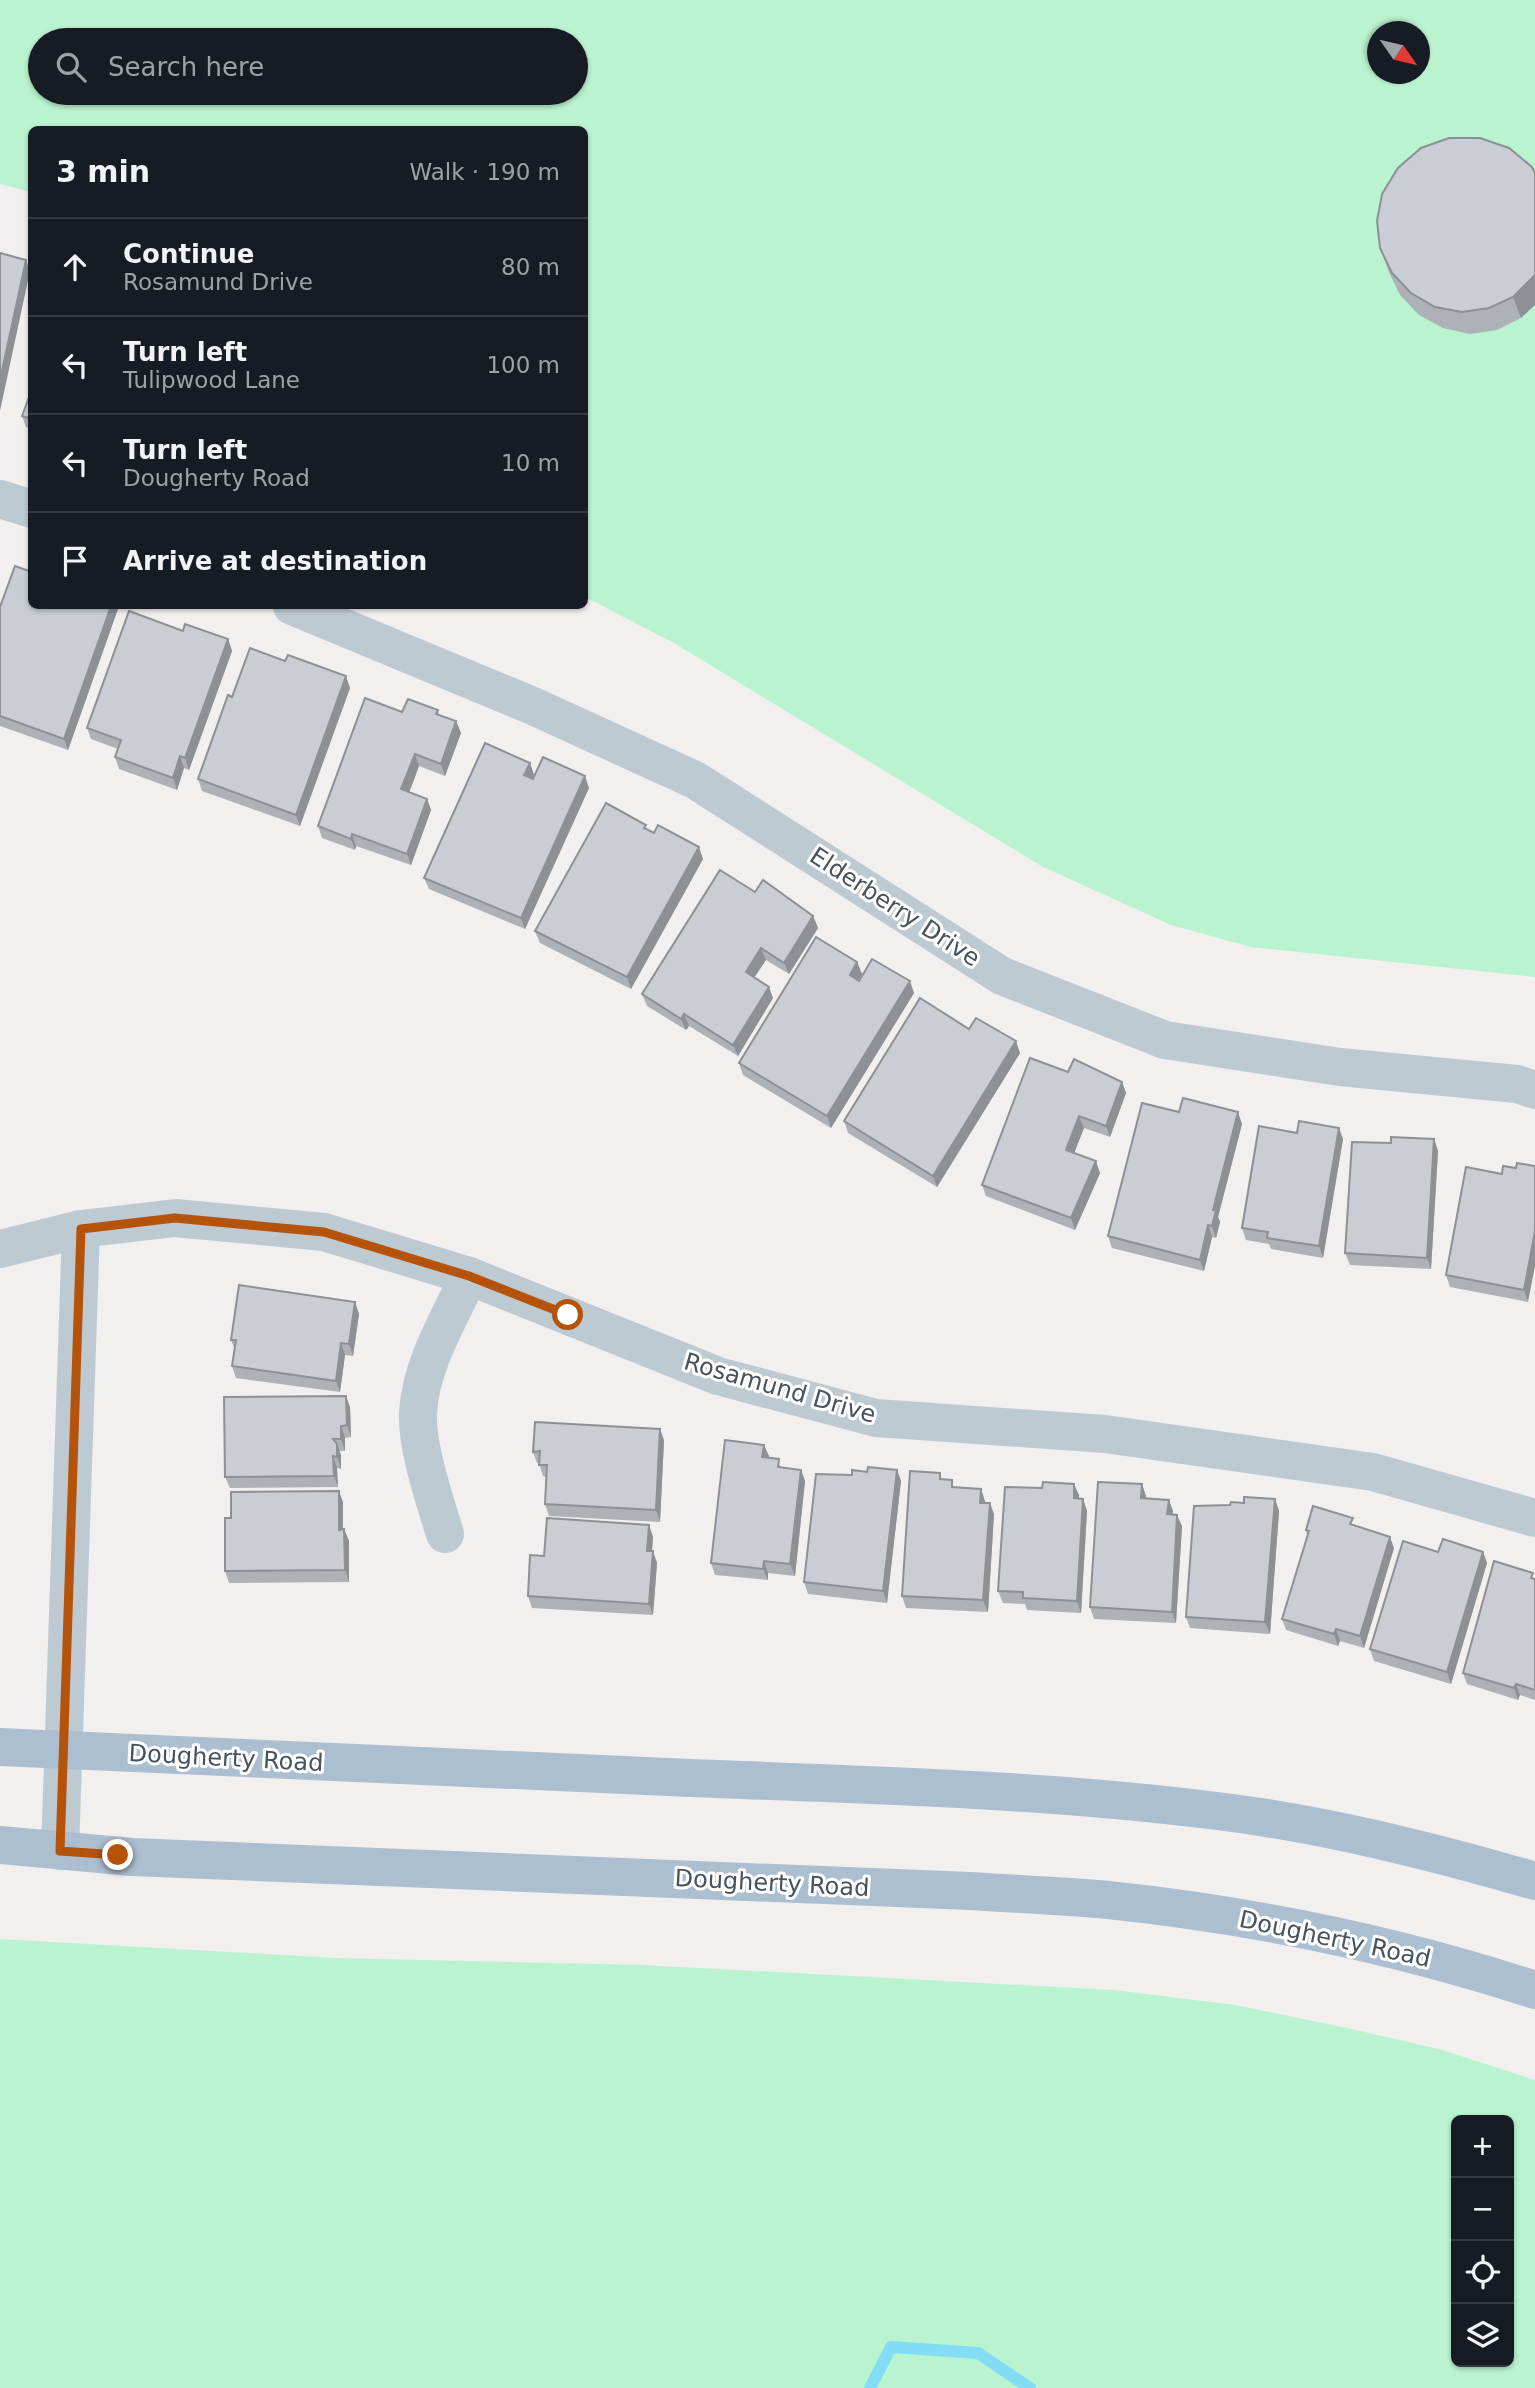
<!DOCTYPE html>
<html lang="en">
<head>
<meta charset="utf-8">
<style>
  body { margin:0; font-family:"DejaVu Sans",sans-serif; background:#20242c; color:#f1f3f6 }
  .controls { position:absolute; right:21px; bottom:21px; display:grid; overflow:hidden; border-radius:10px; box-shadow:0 2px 5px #0004 }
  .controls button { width:63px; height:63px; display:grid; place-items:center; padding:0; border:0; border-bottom:2px solid #363941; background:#171b24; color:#f1f3f6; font:35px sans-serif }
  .compass { position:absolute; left:1367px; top:21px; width:63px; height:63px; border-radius:50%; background:#171b24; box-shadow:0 2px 5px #0004; rotate:124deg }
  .stop { position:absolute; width:21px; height:21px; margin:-16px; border:5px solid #b45309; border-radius:50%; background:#fff }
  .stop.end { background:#b45309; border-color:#fff; box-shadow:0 2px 7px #0008 }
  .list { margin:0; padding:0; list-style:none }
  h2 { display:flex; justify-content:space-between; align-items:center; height:91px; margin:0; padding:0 28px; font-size:30px }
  h2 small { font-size:23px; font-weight:400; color:#9ea1a6 }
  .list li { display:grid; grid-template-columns:46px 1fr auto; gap:21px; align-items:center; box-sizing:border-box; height:98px; padding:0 28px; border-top:2px solid #363941 }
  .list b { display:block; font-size:26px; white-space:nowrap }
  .list p { margin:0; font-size:23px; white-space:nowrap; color:#9ea1a6 }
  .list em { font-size:23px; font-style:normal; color:#9ea1a6 }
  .icon { flex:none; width:38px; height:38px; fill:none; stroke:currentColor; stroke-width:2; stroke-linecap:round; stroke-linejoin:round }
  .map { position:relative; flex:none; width:1535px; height:2388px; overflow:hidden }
  .search { position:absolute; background:#171b24; box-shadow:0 2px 5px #0004; left:28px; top:28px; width:560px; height:77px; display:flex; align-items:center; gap:18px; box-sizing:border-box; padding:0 24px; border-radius:38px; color:#9ea1a6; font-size:26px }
  .panel { position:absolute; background:#171b24; box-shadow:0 2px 5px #0004; left:28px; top:126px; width:560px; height:483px; border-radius:10px }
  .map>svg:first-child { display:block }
  .green { fill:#baf3cf; fill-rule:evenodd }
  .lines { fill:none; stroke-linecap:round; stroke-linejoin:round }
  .stream { stroke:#83ddf4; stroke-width:12 }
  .minor { stroke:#becad2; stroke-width:38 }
  .major { stroke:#acbfd0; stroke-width:38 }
  .wall { fill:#aeb1b6 }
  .shaded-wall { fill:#8d9094 }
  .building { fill:#caced4; stroke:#8d9094; stroke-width:2 }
  .route { stroke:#b45309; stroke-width:9 }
  .labels { text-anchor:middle; stroke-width:6; stroke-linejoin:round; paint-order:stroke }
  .street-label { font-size:24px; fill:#45535e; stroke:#fff }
</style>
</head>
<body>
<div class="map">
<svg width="1535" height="2388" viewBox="0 0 1535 2388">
  <rect width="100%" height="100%" fill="#f2efef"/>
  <g class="green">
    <path d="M0,0H1535V977L1251,947L1171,925L1043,867L674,643L585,597L584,130H32L31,192L0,184ZM1378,32H1420V74H1378ZM40,40H576V93H40Z"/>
    <path d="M0,1939L336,1958L642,1965L1114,1990L1235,2005L1347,2028L1439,2049L1535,2080V2388H0ZM1509,2120V2362H1456V2120Z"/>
  </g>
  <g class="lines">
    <polyline class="stream" points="870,2388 891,2347 978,2353 1030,2388"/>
    <g class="minor">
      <polyline points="0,499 32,509"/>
      <polyline points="292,606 533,706 695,780 1002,976 1165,1040 1340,1067 1517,1084 1535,1090"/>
      <polyline points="0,1249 81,1229 175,1218 324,1232 469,1276 718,1376 876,1418 1105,1434 1373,1472 1535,1518"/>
      <path d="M445,1534C435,1501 416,1446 418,1412C421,1364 449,1319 469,1276"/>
      <polyline points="60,1851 81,1229"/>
    </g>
    <g class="major">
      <path d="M0,1747C230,1757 460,1768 690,1778C866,1785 1042,1789 1217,1811C1324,1824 1431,1851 1535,1881"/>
      <path d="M0,1845L132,1857L970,1891C1016,1894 1062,1896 1108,1900C1252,1915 1397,1945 1535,1990"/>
    </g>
  </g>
  <g class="wall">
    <polygon points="1480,138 1521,318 1497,330 1470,334 1443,328 1419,315 1400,295 1388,270 1380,248"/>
    <polygon points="32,389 32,429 26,427 22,416"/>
    <polygon points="32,606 119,606 68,750 0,726 0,607"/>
    <polygon points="183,631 228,639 232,651 189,770 184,768 177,790 119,769 115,757 118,749 91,739 87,728"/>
    <polygon points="350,688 300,826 202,791 198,779 232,697"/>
    <polygon points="438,710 439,715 456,721 461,733 445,776 419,766 409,792 427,799 431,810 411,865 356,846 355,850 322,838 318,826"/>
    <polygon points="530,763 534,775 532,779 589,788 525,929 429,889 424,878"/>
    <polygon points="647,830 703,859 631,989 540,943 535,931"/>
    <polygon points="755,892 813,916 818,928 789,974 766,960 754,977 773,998 738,1056 689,1026 686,1030 647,1006 642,994"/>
    <polygon points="857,962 862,974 858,980 914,993 831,1128 743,1075 739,1063"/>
    <polygon points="969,1029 1020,1053 937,1187 848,1133 844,1121"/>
    <polygon points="1068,1072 1122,1082 1126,1093 1110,1137 1084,1128 1074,1153 1100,1173 1075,1230 986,1196 982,1185"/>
    <polygon points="1179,1112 1242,1124 1218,1217 1220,1222 1216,1238 1212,1237 1204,1271 1112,1248 1108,1236"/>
    <polygon points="1297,1133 1343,1139 1323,1258 1271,1249 1269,1244 1246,1240 1242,1228"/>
    <polygon points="1434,1139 1438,1151 1431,1269 1350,1265 1345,1253"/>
    <polygon points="1502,1174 1528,1302 1450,1287 1446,1275"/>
    <polygon points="355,1302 359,1314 353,1356 345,1355 340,1392 236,1378 232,1366 235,1350 231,1340"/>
    <polygon points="350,1407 351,1437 345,1438 345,1451 339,1451 341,1455 341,1469 337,1468 338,1487 230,1488 225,1477"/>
    <polygon points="664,1440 660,1522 549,1516 545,1504 546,1477 543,1476 539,1463 537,1463 533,1452"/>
    <polygon points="764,1445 768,1458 782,1467 801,1470 805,1481 795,1576 768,1573 768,1580 715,1575 711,1563"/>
    <polygon points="897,1470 901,1481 887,1603 808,1594 804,1582 852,1475"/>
    <polygon points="943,1479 955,1488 981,1489 985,1503 994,1514 988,1612 906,1608 902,1596"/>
    <polygon points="1142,1484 1146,1498 1173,1511 1172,1514 1182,1526 1176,1623 1094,1619 1090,1607"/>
    <polygon points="1079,1495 1078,1499 1083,1499 1087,1511 1081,1613 1027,1610 1025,1604 1003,1603 998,1591"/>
    <polygon points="1275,1499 1279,1511 1270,1634 1190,1628 1186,1617 1230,1505"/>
    <polygon points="343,1502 343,1530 344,1529 349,1541 349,1582 229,1583 225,1571 231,1518"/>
    <polygon points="649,1525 653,1537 652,1551 657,1563 653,1615 532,1608 528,1596 544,1556"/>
    <polygon points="1356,1526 1394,1548 1364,1648 1340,1641 1338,1646 1286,1630 1282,1619 1307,1535 1306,1530"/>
    <polygon points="1438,1552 1483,1552 1487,1563 1451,1684 1374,1661 1370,1649"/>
    <polygon points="1535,1578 1535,1700 1520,1695 1518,1700 1467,1684 1463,1673"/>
  </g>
  <g class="shaded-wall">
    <polygon points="26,260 30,271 0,411 0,380"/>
    <polygon points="1535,275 1535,305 1521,318 1513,297"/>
    <polygon points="111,606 119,606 68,750 64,739"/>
    <polygon points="228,639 232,651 189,770 185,758"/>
    <polygon points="346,676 350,688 300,826 296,815"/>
    <polygon points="456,721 461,733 445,776 441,764"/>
    <polygon points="415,754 419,766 406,801 401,789"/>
    <polygon points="180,756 184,768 177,790 173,778"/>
    <polygon points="530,763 534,775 528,787 524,775"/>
    <polygon points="585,776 589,788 525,929 521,918"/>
    <polygon points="427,799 431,810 411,865 407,854"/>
    <polygon points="352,834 356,846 355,850 351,839"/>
    <polygon points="699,847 703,859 631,989 627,977"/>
    <polygon points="813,916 818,928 789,974 784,963"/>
    <polygon points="761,948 766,960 750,984 746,972"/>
    <polygon points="857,962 862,974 854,987 850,975"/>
    <polygon points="910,981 914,993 831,1128 827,1116"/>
    <polygon points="769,987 773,998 738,1056 733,1045"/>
    <polygon points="684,1014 689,1026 686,1030 681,1019"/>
    <polygon points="1016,1041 1020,1053 937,1187 933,1176"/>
    <polygon points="1122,1082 1126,1093 1110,1137 1106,1126"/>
    <polygon points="1238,1112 1242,1124 1218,1217 1220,1222 1216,1238 1212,1226 1213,1210"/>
    <polygon points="1079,1116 1084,1128 1071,1161 1066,1150"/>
    <polygon points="1339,1128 1343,1139 1323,1258 1319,1246"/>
    <polygon points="1434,1139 1438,1151 1431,1269 1427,1258"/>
    <polygon points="1096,1161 1100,1173 1075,1230 1071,1218"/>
    <polygon points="1208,1225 1212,1237 1204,1271 1200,1260"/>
    <polygon points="1535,1231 1535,1266 1528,1302 1524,1290"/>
    <polygon points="355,1302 359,1314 353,1356 349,1344"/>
    <polygon points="341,1343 345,1355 340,1392 336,1381"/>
    <polygon points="346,1396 350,1407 351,1437 347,1425"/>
    <polygon points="341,1426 345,1438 345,1451 341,1439"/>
    <polygon points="660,1429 664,1440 660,1522 656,1510"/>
    <polygon points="337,1444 341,1455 341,1469 337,1457"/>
    <polygon points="764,1445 769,1456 767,1469 762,1457"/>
    <polygon points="333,1456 337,1468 338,1487 334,1476"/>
    <polygon points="801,1470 805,1481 795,1576 790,1564"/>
    <polygon points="897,1470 901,1481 887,1603 883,1591"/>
    <polygon points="1074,1484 1079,1495 1078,1510 1074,1498"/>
    <polygon points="1142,1484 1146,1496 1145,1509 1141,1498"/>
    <polygon points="981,1489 985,1501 984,1514 980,1503"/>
    <polygon points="339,1491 343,1502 343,1541 339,1530"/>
    <polygon points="1083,1499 1087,1511 1081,1613 1077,1601"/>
    <polygon points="1275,1499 1279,1511 1270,1634 1265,1622"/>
    <polygon points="1169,1500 1173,1511 1171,1526 1167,1514"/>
    <polygon points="990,1503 994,1514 988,1612 983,1600"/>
    <polygon points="1177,1515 1182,1526 1176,1623 1172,1612"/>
    <polygon points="649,1525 653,1537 651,1563 647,1551"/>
    <polygon points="344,1529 349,1541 349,1582 345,1570"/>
    <polygon points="1390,1537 1394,1548 1364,1648 1360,1636"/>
    <polygon points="653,1551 657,1563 653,1615 649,1604"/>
    <polygon points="1483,1552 1487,1563 1451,1684 1447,1672"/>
    <polygon points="764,1561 768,1573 768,1580 763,1569"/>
    <polygon points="1336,1629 1340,1641 1338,1646 1334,1634"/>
    <polygon points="1516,1684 1520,1695 1518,1700 1514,1688"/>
  </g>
  <g class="building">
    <polygon points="1449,138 1480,138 1509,148 1532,167 1535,173 1535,275 1513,297 1489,308 1462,312 1435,307 1411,293 1392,273 1380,248 1377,221 1382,194 1398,168 1421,148"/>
    <polygon points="0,253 26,260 0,380"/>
    <polygon points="32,389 32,419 22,416"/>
    <polygon points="15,566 32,572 32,606 111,606 64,739 0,716 0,607"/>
    <polygon points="129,611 183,631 185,624 228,639 185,758 180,756 173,778 115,757 121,740 87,728"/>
    <polygon points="250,648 285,661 288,655 346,676 296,815 198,779 228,695 232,697"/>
    <polygon points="365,698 402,712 408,699 438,710 436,714 456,721 441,764 415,754 401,789 427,799 407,854 352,834 351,839 318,826"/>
    <polygon points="485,743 530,763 524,775 533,779 543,757 585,776 521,918 424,878"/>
    <polygon points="606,803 646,825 644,828 654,833 658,825 699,847 627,977 535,931"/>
    <polygon points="720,870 755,892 763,880 813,916 784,963 761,948 746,972 769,987 733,1045 684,1014 681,1019 642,994"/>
    <polygon points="816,937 857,962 850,975 859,981 872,959 910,981 827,1116 739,1063"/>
    <polygon points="920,998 969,1029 976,1018 1016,1041 933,1176 844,1121"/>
    <polygon points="1030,1058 1068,1072 1074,1059 1122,1082 1106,1126 1079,1116 1066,1150 1096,1161 1071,1218 982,1185"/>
    <polygon points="1183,1098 1238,1112 1213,1210 1216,1210 1212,1226 1208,1225 1200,1260 1108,1236 1142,1103 1179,1112"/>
    <polygon points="1299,1121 1339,1128 1319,1246 1267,1238 1268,1232 1242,1228 1259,1126 1297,1133"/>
    <polygon points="1391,1137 1434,1139 1427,1258 1345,1253 1352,1142 1391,1143"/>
    <polygon points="1517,1163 1535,1166 1535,1231 1524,1290 1446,1275 1466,1167 1502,1174 1503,1166 1516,1168"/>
    <polygon points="239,1285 355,1302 349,1344 341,1343 336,1381 232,1366 236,1340 231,1340"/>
    <polygon points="346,1396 347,1425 341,1426 341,1439 333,1439 337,1444 337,1457 333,1456 334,1476 225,1477 224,1397"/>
    <polygon points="535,1422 660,1429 656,1510 545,1504 547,1465 539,1465 540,1451 533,1452"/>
    <polygon points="725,1440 764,1445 762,1457 779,1459 778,1467 801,1470 790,1564 764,1561 763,1569 711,1563"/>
    <polygon points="868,1467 897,1470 883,1591 804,1582 816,1474 852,1475 852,1470 867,1472"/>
    <polygon points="910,1471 940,1473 940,1479 952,1480 952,1487 981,1489 980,1503 990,1503 983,1600 902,1596"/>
    <polygon points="1043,1482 1074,1484 1074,1498 1083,1499 1077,1601 1023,1598 1023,1592 998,1591 1005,1487 1042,1488"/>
    <polygon points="1098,1482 1142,1484 1141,1498 1169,1500 1167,1514 1177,1515 1172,1612 1090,1607"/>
    <polygon points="339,1491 339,1530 344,1529 345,1570 225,1571 225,1518 231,1518 231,1492"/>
    <polygon points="1244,1497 1275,1499 1265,1622 1186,1617 1194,1506 1230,1505 1231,1502 1244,1503"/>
    <polygon points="1313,1506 1353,1518 1350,1524 1390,1537 1360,1636 1336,1629 1334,1634 1282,1619 1309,1531 1306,1530"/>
    <polygon points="547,1518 649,1525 647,1551 653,1551 649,1604 528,1596 530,1555 544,1556"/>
    <polygon points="1443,1539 1483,1552 1447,1672 1370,1649 1403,1541 1438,1552"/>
    <polygon points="1494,1561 1533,1573 1531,1578 1535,1579 1535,1690 1516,1684 1514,1688 1463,1673"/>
  </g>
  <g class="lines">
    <polyline class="route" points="118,1855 60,1851 81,1229 175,1218 324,1232 469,1276 568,1315"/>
  </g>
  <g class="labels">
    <g class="street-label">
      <text transform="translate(895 907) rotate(33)" y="8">Elderberry Drive</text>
      <text transform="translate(780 1388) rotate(16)" y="8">Rosamund Drive</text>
      <text transform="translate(226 1758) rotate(3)" y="8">Dougherty Road</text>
      <text transform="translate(772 1883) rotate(3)" y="8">Dougherty Road</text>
      <text transform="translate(1335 1939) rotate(12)" y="8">Dougherty Road</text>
    </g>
  </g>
</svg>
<div class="controls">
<button>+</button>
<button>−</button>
<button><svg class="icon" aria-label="locate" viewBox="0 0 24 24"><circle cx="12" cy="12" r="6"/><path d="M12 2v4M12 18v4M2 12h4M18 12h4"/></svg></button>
<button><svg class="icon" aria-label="layers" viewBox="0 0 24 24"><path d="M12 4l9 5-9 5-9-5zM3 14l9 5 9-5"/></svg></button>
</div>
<svg class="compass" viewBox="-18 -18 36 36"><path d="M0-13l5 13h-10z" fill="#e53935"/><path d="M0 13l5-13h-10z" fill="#9ea1a6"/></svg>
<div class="stop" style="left:568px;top:1315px"></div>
<div class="stop end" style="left:118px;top:1855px"></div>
<div class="search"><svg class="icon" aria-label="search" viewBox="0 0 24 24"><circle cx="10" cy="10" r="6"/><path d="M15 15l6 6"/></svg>Search here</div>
<section class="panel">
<h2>3 min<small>Walk · 190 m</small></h2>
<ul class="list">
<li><svg class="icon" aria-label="ahead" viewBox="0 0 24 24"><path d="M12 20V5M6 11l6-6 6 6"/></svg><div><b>Continue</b><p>Rosamund Drive</p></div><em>80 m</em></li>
<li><svg class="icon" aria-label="left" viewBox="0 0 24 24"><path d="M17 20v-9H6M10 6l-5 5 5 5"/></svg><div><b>Turn left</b><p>Tulipwood Lane</p></div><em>100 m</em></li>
<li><svg class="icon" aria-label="left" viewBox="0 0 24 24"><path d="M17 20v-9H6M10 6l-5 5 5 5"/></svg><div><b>Turn left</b><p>Dougherty Road</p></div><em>10 m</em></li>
<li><svg class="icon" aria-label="arrive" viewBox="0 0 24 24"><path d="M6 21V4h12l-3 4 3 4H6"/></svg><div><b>Arrive at destination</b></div></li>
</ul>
</section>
</div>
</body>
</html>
